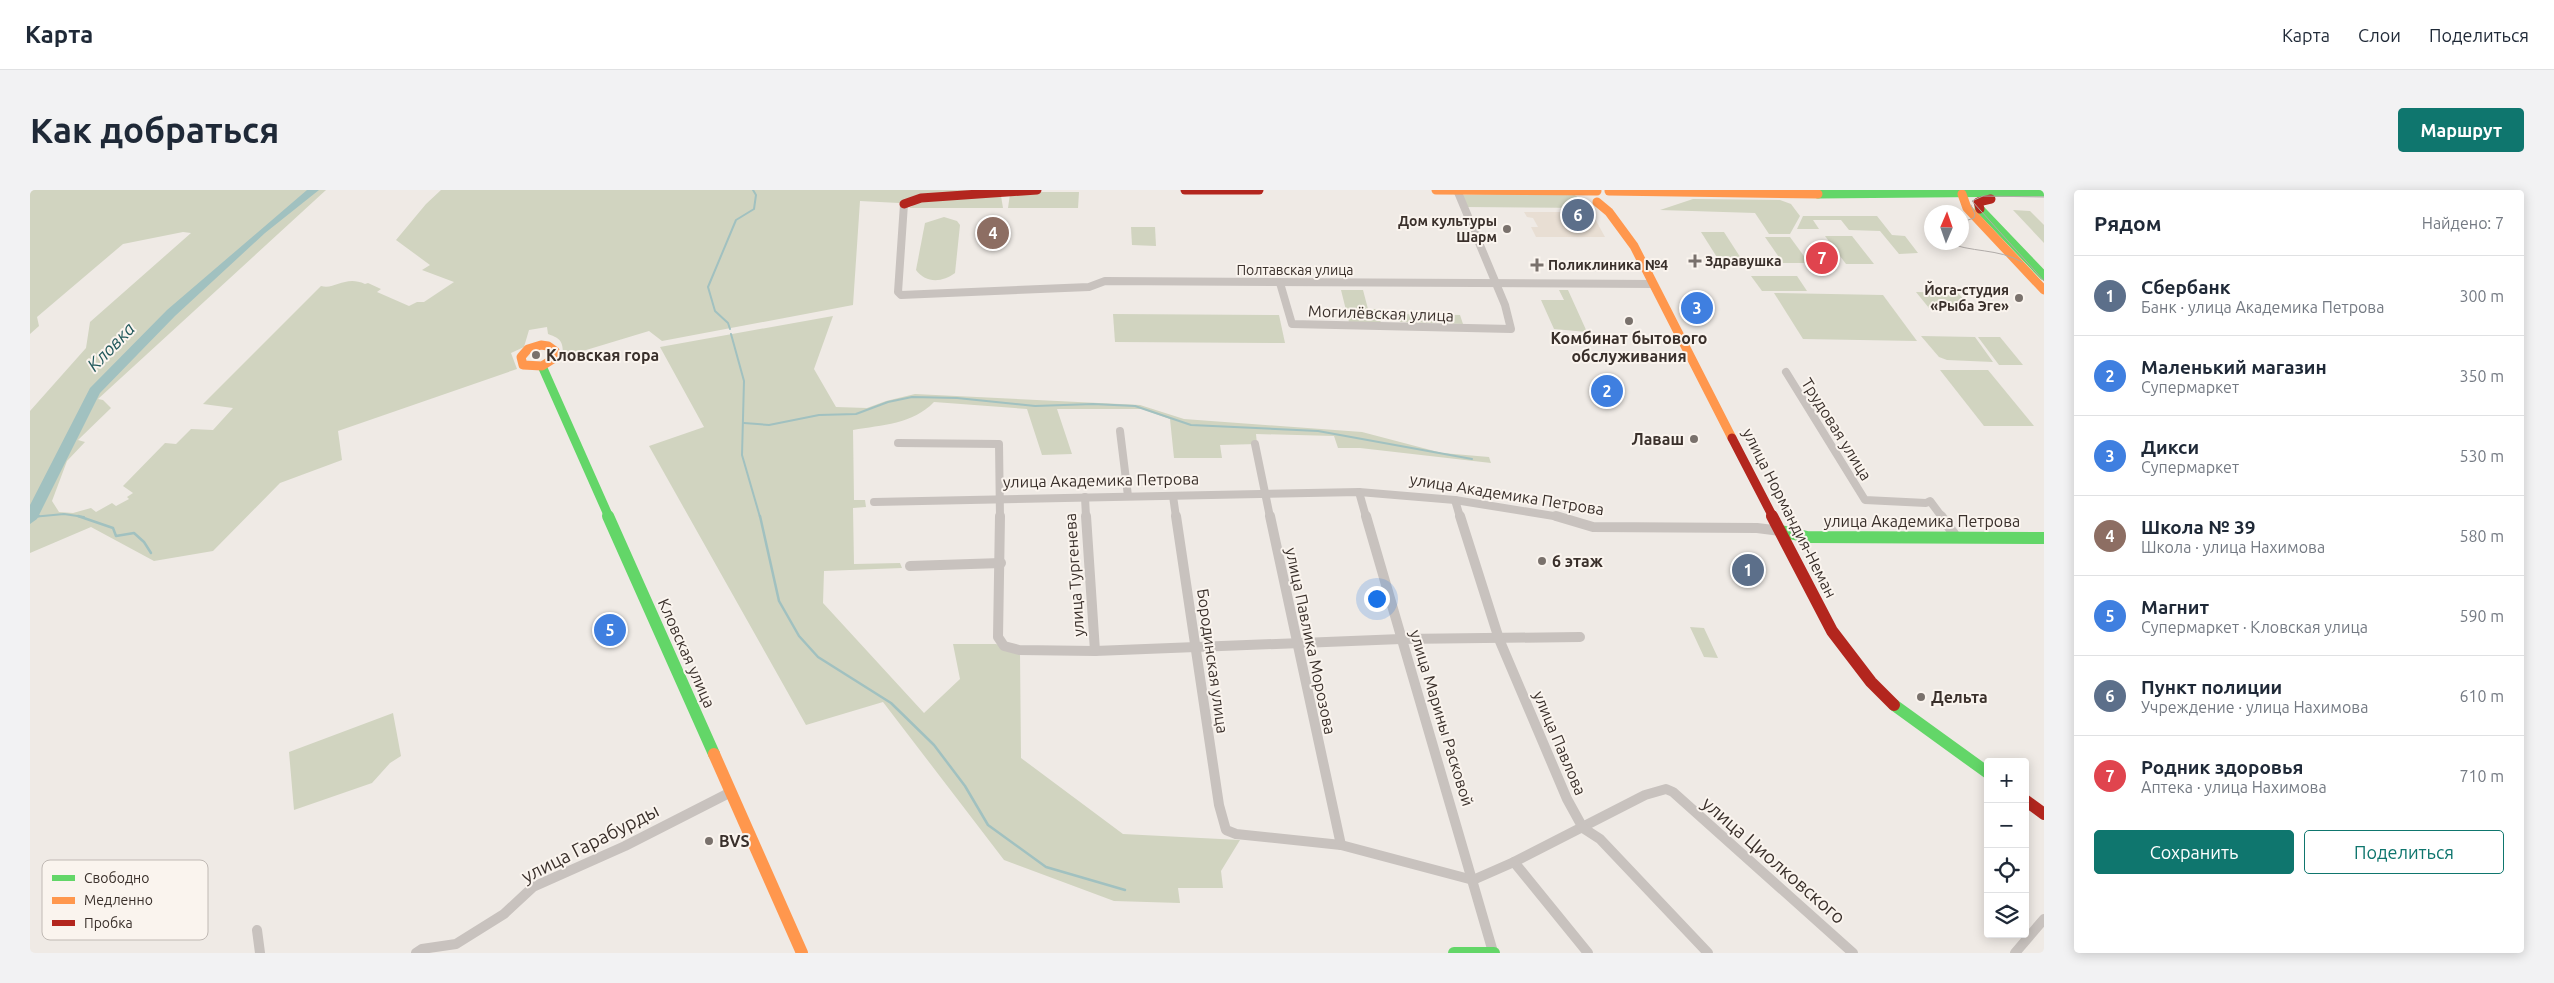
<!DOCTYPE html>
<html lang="ru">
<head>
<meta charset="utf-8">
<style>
  body { margin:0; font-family:Ubuntu,sans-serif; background:#f2f2f3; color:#1f2937 }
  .controls { position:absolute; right:15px; bottom:15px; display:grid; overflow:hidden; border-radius:5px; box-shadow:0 2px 12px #0003 }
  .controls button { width:45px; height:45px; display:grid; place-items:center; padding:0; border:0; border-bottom:1px solid #e0e1e3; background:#fff; color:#1f2937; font:25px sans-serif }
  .compass { position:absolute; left:1894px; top:15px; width:45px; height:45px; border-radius:50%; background:#fff; box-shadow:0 2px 12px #0003; rotate:2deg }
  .you { position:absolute; left:1346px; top:408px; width:18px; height:18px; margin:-12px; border:4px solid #fff; border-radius:50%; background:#1a73e8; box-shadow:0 0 0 8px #1a73e833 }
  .badge { display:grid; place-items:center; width:32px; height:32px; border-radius:50%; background:#0f766e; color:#fff; font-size:16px; font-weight:700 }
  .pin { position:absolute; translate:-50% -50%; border:2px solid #fff; box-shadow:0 1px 5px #0006 }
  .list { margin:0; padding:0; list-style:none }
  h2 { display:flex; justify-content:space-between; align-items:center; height:65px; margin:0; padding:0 20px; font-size:21px }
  h2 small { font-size:16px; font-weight:400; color:#747a83 }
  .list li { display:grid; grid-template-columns:32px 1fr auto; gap:15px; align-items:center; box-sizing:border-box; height:80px; padding:0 20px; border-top:1px solid #e0e1e3 }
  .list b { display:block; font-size:19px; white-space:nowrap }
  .list p { margin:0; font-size:16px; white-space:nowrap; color:#747a83 }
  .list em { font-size:16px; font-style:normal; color:#747a83 }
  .actions { display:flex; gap:10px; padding:15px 20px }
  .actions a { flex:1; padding:11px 0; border:1px solid #0f766e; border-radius:5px; text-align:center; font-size:18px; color:#0f766e }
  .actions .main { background:#0f766e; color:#fff }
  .icon { flex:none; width:28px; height:28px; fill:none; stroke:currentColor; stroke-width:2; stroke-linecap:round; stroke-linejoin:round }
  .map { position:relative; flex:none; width:2014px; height:763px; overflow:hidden; border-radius:5px }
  header { display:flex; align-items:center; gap:30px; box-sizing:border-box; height:70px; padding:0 25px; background:#fff; border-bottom:1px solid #e0e1e3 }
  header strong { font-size:24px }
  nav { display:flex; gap:28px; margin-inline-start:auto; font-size:18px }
  .intro { display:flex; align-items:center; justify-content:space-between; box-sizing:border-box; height:120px; padding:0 30px }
  h1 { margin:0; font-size:35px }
  .button { padding:12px 22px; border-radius:5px; background:#0f766e; color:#fff; font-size:18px; font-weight:700 }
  main { display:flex; gap:30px; padding:0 30px }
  aside { flex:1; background:#fff; border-radius:5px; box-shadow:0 2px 12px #0003 }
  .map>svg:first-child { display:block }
  .green { fill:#d1d4c0 }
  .plaza { fill:#e8ded3 }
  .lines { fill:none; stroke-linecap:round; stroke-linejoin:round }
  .stream-far1 { stroke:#a1c1c0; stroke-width:2 }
  .stream { stroke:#a1c1c0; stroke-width:2.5 }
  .river { fill:#a1c1c0; fill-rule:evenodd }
  .street-far1 { stroke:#c8c2be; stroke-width:8 }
  .street { stroke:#c8c2be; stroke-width:10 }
  .fast-far1 { stroke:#63d668; stroke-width:9 }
  .fast { stroke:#63d668; stroke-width:12 }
  .slow-far1 { stroke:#ff974d; stroke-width:9 }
  .slow { stroke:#ff974d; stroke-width:12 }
  .jam-far1 { stroke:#b3261e; stroke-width:9 }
  .jam { stroke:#b3261e; stroke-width:12 }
  .tram { stroke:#b0aba8; stroke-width:1 }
  .poi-dot { fill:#79716c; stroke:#faf4ee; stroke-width:2 }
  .labels { text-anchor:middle; stroke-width:4; stroke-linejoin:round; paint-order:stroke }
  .far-poi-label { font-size:14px; font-weight:bold; fill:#3a302b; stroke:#faf4ee; text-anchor:end }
  .far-street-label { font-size:14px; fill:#3a302b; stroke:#faf4ee }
  .street-label { font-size:16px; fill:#3a302b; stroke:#faf4ee }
  .poi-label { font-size:16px; font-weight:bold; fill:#3a302b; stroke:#faf4ee; text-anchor:start }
  .water-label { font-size:18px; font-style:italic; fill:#21585b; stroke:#faf4ee }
  .near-street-label { font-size:19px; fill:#3a302b; stroke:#faf4ee }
  .key { fill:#faf4ee; stroke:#c0b9b4; stroke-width:1 }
  .key-label { font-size:14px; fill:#3a302b }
</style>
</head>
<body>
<header>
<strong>Карта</strong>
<nav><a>Карта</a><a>Слои</a><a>Поделиться</a></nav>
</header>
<div class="intro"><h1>Как добраться</h1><a class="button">Маршрут</a></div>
<main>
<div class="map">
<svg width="2014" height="763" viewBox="0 0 2014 763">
  <rect width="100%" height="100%" fill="#efeae5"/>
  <g class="green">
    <path d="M0,0H296L68,209L73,210L81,218L48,250L55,252L37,271L22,311L29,322L43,323L61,318L66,322L82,313L86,316L99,309L97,307L103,303L93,296L135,253L146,254L161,239L183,240L203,218L173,214L291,96C305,100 315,85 335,94L338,93L351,99L347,102L379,116L387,112H394L424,92L392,80L400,75L366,50L396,14L411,0H942L869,13L830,11L823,115L632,151L619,141L533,167C533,152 532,149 518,144L517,137L499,140L494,157L481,163L487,179L308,241L312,270L250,293L183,361L124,371L61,337L0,363V221L56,158L60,132L161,43L153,42L93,54L7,127L9,136L0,144Z"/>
    <polygon points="985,2 1049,2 1048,18 978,18 980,4"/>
    <polygon points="1542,3 1562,18 1436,17 1431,5"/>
    <polygon points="971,6 973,18 879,18 892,10"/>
    <polygon points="1663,9 1750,10 1761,14 1770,26 1760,44 1739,44 1725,23 1630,20"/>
    <polygon points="1983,20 2000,21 2014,35 2014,53"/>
    <polygon points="1773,26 1847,26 1862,45 1875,46 1888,63 1869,64 1850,41 1819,40 1811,30 1783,30 1789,39 1767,39"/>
    <path d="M914,27L927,31L930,35L925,83C913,92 896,94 886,80L895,33Z"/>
    <polygon points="1101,37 1125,37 1126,56 1102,55"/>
    <polygon points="1671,42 1694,42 1714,73 1690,72"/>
    <polygon points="1795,46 1822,46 1844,74 1816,74"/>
    <polygon points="1735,47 1760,47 1779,73 1753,73"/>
    <polygon points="1721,86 1767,86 1777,101 1732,101"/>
    <polygon points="1311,100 1333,100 1338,119 1347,119 1351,133 1319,132"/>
    <polygon points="1529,100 1538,100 1557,142 1524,139 1511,110 1534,110"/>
    <polygon points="1886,102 1928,103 1941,118 1899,118"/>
    <polygon points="1744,103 1853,105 1887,151 1773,149"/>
    <polygon points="1083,124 1249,125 1255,153 1085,152"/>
    <polygon points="1368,124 1430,125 1433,134 1370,132"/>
    <path d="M803,126L784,179L806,217L837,218L856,211L885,204L1110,215L1154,229L1332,242L1412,263L1459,267L1461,273L1330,258H1308L1304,246L1226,244L1227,254L1190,255L1192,268H1144L1140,229L1112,219H1027L1042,264L1012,265L997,219L904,212C883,234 852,235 823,240L824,310H835L836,317L823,318L824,374L870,373L872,378L794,381L793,413L894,523L930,489L923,454H966L990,464L991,568L1093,644L1210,650L1191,681L1193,698H1148L1150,713L1084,711L974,670L853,512L776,535L619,256L674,237L630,157Z"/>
    <polygon points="1891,146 1945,147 1963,172 1917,170 1909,167"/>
    <polygon points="1948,147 1970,147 1993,175 1969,175"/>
    <polygon points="1910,180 1958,180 2004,236 1954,236"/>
    <polygon points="1660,437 1674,438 1688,468 1674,467"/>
    <polygon points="363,523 371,566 360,573 342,593 264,620 259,562"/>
  </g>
  <polygon class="plaza" points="1494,22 1537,22 1540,27 1564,27 1575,47 1506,47 1501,37 1508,37 1503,28 1497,27"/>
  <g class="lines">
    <g class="stream-far1">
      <polyline points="700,139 698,133 685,121 678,97 706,30 724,19 726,5 723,0"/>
      <polyline points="701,144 714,191 712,265 730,327"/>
      <polyline points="714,233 739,235 789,225 826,224 858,212 882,207 927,208 1005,216 1063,214 1105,216 1161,235 1288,241 1442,269"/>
      <polyline points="2,327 34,324 54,327"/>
    </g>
    <g class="stream">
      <polyline points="48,326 83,338 86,346 104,343 114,352 121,363"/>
      <polyline points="730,326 749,411 769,446 788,467 861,513 904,555 935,596 958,635 1016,677 1095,700"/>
      <polyline points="2,327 9,326"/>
    </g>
    <polygon class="river" points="277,0 289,0 235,43 145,126 70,203 7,329 0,334 0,315 60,198 137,120"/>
    <g class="street-far1">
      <polyline points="874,14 868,102 871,105 1059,97 1075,91 1623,94"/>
      <polyline points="1250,93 1262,134 1481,139 1475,115 1427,0"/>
      <polyline points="1756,182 1835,310 1896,313 1900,311 1912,327"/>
      <polyline points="1090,241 1098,306"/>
      <polyline points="868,253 969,254 970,327"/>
      <polyline points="1225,254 1240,327"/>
      <polyline points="1329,302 1336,327"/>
      <polyline points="1143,306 1146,327"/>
      <polyline points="1055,307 1056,327"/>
      <polyline points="1425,310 1430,327"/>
      <polyline points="844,312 1329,302 1425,310 1530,327"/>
    </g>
    <g class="street">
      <polyline points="970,326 968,447 974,456 989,460 1065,461 1371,449 1550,447"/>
      <polyline points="1056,326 1065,461"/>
      <polyline points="1146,326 1189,615 1196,640 1206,644 1311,655 1443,690 1484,672 1615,605 1636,599 1643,602 1823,763"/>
      <polyline points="1240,326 1311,655"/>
      <polyline points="1336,326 1463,762"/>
      <polyline points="1430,326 1469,449 1537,609 1553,638 1570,649 1678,763"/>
      <polyline points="1526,326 1563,337 1727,338 1751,341"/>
      <polyline points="1911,326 1927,348"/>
      <polyline points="880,376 971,373"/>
      <polyline points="1484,672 1558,763"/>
      <polyline points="227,740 230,763"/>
      <polyline points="386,763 392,759 426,754 474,724 503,697 595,656 701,602"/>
      <polyline points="1985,763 2014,729"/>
    </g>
    <g class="fast-far1">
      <polyline points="1788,4 2014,2"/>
      <polyline points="1949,18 2014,86"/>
      <polyline points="512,176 579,327"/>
    </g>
    <g class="fast">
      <polyline points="578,326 684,564"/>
      <polyline points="1751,341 1777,347 2014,348"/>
      <polyline points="1864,515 1958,583"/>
      <polyline points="1424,763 1464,763"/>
    </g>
    <g class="slow-far1">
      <polyline points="1406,0 1567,1"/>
      <polyline points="1579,1 1788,4"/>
      <polyline points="1932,4 1937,18 2014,100"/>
      <polyline points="1567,12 1579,22 1604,56 1702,248"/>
      <polygon points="511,155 518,156 525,161 523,169 512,176 493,175 491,167 498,159"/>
    </g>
    <polyline class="slow" points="684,564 772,763"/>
    <g class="jam-far1">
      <polyline points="1155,0 1229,0"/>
      <polyline points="874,14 891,8 1007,0"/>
      <polyline points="1950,19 1948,12 1961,9"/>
      <polyline points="1702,248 1743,327"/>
    </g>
    <g class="jam">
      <polyline points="1742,326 1802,441 1841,492 1864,515"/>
      <polyline points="1995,610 2014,624"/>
    </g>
    <g class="tram">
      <polyline points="2014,7 1953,6 1942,11 2014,91"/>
      <polyline points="1938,30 1944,28 1945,24 1941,15"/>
      <path d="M1916,52C1941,63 1968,58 1992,72"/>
    </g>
  </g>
  <g class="poi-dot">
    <circle cx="1477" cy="39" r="5"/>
    <path d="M1662.5 63.5h5v5h5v5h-5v5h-5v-5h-5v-5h5z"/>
    <path d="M1504.5 67.5h5v5h5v5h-5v5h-5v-5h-5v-5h5z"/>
    <circle cx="1989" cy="108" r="5"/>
    <circle cx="1599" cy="131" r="5"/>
    <circle cx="506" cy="165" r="5"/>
    <circle cx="1664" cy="249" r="5"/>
    <circle cx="1512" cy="371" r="5"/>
    <circle cx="1891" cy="507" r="5"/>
    <circle cx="679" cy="651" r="5"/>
  </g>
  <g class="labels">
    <g class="far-poi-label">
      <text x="1467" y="36">Дом культуры<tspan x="1467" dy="16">Шарм</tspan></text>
      <text x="1675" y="76" text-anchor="start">Здравушка</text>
      <text x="1518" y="80" text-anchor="start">Поликлиника №4</text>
      <text x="1979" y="105">Йога-студия<tspan x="1979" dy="16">«Рыба Эге»</tspan></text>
    </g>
    <g class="far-street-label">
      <text x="1265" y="85">Полтавская улица</text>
    </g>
    <g class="street-label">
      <text transform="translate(1351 123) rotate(2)" y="6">Могилёвская улица</text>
      <text transform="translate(1807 239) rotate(58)" y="6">Трудовая улица</text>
      <text transform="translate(1071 290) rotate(-1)" y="6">улица Академика Петрова</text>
      <text transform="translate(1477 304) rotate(9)" y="6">улица Академика Петрова</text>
      <text transform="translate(1760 323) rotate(63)" y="6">улица Нормандия-Неман</text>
      <text x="1892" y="337">улица Академика Петрова</text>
      <text transform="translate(1044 385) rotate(-94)" y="6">улица Тургенева</text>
      <text transform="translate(1281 451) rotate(78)" y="6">улица Павлика Морозова</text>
      <text transform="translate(657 463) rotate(66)" y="6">Кловская улица</text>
      <text transform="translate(1183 471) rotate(82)" y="6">Бородинская улица</text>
      <text transform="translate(1412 528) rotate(73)" y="6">улица Марины Расковой</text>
      <text transform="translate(1530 553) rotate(67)" y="6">улица Павлова</text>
    </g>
    <g class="poi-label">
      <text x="1599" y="154" text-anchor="middle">Комбинат бытового<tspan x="1599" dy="18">обслуживания</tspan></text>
      <text x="516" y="171">Кловская гора</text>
      <text x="1654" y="255" text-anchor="end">Лаваш</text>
      <text x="1522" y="377">6 этаж</text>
      <text x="1901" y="513">Дельта</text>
      <text x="689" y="657">BVS</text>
    </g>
    <g class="water-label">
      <text transform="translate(81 157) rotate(-46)" y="6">Кловка</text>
    </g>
    <g class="near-street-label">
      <text transform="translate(560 653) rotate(-27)" y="7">улица Гарабурды</text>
      <text transform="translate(1744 670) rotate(41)" y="7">улица Циолковского</text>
    </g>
  </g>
  <rect x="12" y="670" width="166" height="80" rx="8" class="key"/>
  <rect x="22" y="685" width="23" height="6" fill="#63d668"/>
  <rect x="22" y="707" width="23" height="7" fill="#ff974d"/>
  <rect x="22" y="730" width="23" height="6" fill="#b3261e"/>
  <g class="key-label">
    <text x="54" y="693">Свободно</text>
    <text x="54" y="715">Медленно</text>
    <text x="54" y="738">Пробка</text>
  </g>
</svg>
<div class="controls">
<button>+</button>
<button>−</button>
<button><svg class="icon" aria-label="locate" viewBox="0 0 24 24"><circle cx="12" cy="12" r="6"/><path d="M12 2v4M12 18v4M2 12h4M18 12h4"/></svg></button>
<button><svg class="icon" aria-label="layers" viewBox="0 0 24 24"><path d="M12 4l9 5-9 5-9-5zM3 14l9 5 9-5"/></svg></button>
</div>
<svg class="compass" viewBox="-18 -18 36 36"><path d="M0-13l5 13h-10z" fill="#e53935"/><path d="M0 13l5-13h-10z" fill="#747a83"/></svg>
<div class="you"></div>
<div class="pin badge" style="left:1718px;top:380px;background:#5c6f8a">1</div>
<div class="pin badge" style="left:1577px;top:201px;background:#3f7fe0">2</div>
<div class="pin badge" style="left:1667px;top:118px;background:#3f7fe0">3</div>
<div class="pin badge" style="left:963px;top:43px;background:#8d6e63">4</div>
<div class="pin badge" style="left:580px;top:440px;background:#3f7fe0">5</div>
<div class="pin badge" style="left:1548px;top:25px;background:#5c6f8a">6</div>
<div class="pin badge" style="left:1792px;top:68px;background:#e0444e">7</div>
</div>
<aside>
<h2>Рядом<small>Найдено: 7</small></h2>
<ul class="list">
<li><span class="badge" style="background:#5c6f8a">1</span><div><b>Сбербанк</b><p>Банк · улица Академика Петрова</p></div><em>300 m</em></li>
<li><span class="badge" style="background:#3f7fe0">2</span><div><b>Маленький магазин</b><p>Супермаркет</p></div><em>350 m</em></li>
<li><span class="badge" style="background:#3f7fe0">3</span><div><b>Дикси</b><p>Супермаркет</p></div><em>530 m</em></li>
<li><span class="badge" style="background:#8d6e63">4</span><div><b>Школа № 39</b><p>Школа · улица Нахимова</p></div><em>580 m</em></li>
<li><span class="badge" style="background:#3f7fe0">5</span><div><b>Магнит</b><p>Супермаркет · Кловская улица</p></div><em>590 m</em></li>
<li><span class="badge" style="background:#5c6f8a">6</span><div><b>Пункт полиции</b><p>Учреждение · улица Нахимова</p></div><em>610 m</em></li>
<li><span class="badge" style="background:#e0444e">7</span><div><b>Родник здоровья</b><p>Аптека · улица Нахимова</p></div><em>710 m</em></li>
</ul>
<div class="actions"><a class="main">Сохранить</a><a>Поделиться</a></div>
</aside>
</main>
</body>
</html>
